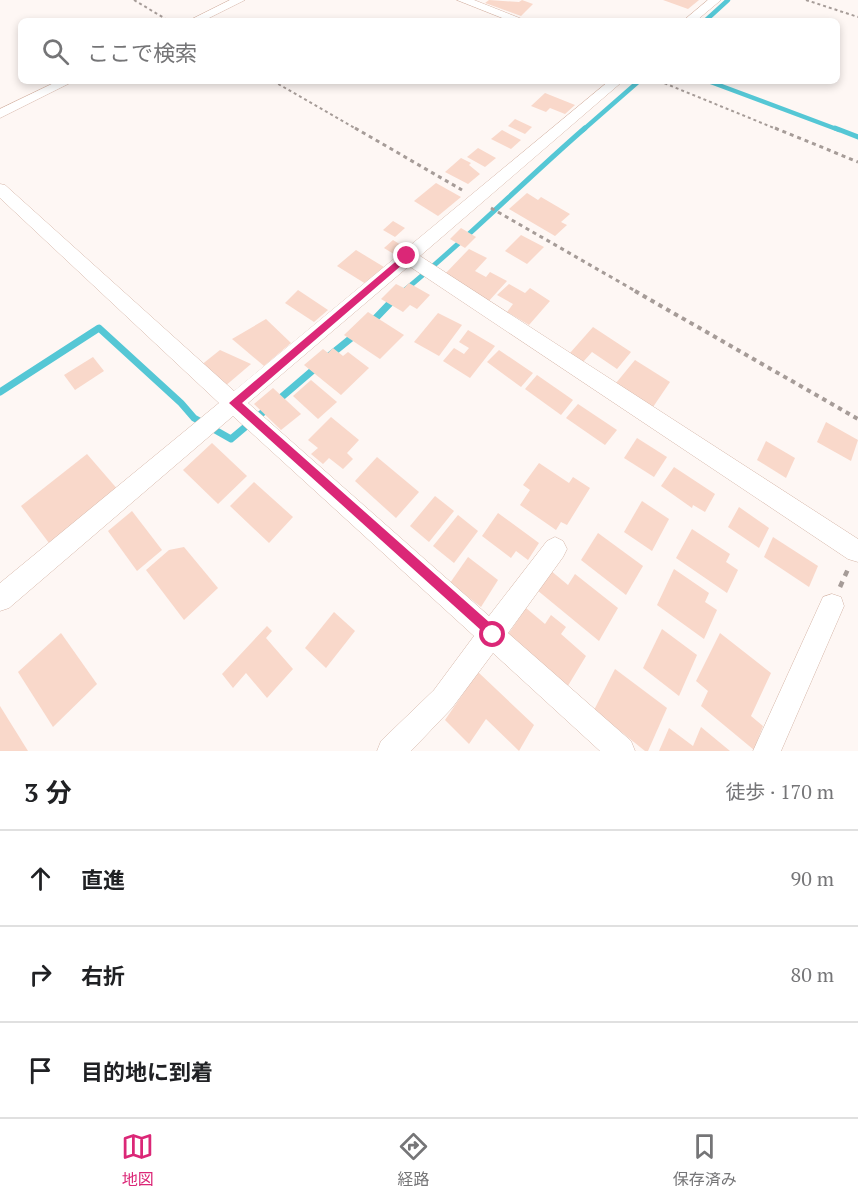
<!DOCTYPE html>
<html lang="ja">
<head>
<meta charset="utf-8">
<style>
  body { margin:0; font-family:"PT Serif","Noto Sans JP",serif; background:#f2f2f2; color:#202124 }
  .stop { position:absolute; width:18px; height:18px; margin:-14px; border:4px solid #db2777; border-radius:50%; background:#fff }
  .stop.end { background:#db2777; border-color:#fff; box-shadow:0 2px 6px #0008 }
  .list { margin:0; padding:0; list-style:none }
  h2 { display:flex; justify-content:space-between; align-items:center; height:78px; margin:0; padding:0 24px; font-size:26px }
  h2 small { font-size:20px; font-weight:400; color:#757577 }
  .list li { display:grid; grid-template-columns:39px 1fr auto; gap:18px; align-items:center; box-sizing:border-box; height:96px; padding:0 24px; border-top:2px solid #e0e0e0 }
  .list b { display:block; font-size:22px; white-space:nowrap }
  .list em { font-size:20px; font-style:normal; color:#757577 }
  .icon { flex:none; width:33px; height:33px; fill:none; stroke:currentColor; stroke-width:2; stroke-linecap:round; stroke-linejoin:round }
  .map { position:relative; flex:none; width:858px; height:751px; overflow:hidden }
  .search { position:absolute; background:#fff; box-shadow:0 3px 9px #0003; left:18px; right:18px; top:18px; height:66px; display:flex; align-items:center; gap:15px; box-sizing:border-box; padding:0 21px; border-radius:9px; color:#757577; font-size:22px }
  .sheet { height:366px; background:#fff }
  nav { display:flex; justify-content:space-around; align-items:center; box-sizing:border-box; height:84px; border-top:2px solid #e0e0e0; background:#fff; font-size:16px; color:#757577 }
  nav a { display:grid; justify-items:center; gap:3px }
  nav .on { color:#db2777 }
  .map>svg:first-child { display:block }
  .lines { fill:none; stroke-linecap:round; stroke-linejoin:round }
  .stream-far2 { stroke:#55c7d5; stroke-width:4.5 }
  .stream-far1 { stroke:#55c7d5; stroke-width:5 }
  .stream { stroke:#55c7d5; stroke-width:7 }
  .building { fill:#f9d8ca }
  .street-casing { stroke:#d5b5a7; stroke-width:1 }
  .path-far3 { stroke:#a69c98; stroke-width:2; stroke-dasharray:3 3; stroke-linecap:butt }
  .path-far2 { stroke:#a69c98; stroke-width:3; stroke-dasharray:4 4; stroke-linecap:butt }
  .path-far1 { stroke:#a69c98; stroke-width:4; stroke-dasharray:4.5 4.5; stroke-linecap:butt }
  .path { stroke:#a69c98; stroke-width:4.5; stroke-dasharray:6 6; stroke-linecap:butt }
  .street { fill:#fff; fill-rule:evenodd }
  .route { fill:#db2777 }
</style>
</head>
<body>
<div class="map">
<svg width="858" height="751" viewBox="0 0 858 751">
  <rect width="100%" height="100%" fill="#fef7f4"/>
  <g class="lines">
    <g class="stream-far2">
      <polyline points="705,21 728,0"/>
      <polyline points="708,81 839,130"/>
      <polyline points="583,130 639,81"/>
    </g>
    <g class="stream-far1">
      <polyline points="835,128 858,137"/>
      <path d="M405,290C467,239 524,181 585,128"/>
    </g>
    <g class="stream">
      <polyline points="371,323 394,299"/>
      <polyline points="329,356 355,335"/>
      <polyline points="0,392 99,328 181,403 194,418 231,439 268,408"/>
      <polyline points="277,401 319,365"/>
    </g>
  </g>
  <g class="building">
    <polygon points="489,0 519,2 522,0 533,4 521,16 485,3"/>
    <polygon points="663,0 699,0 688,9"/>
    <polygon points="545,93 575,105 565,114 550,108 546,112 531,106"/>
    <polygon points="515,119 532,127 525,134 508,126"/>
    <polygon points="502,130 521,140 511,149 491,139"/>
    <polygon points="478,148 496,158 485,167 467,157"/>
    <polygon points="461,158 471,163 469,165 480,174 468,184 445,172"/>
    <polygon points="436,183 461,197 438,216 414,201"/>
    <polygon points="527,193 538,200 541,197 570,214 561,222 567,225 555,236 509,209"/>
    <polygon points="393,221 405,228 395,237 383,230"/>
    <polygon points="461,228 476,237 465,248 450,239"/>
    <polygon points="521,235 544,247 527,264 505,251"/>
    <polygon points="393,240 406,248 397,256 384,248"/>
    <polygon points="469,249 487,258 475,271 486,277 490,272 507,281 488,302 443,276"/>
    <polygon points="356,250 384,267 366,284 337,266"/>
    <polygon points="409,283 430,295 417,309 410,305 403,312 381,299 396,284 404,288"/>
    <polygon points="509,284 525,293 530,288 550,301 529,325 507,312 513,304 497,295"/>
    <polygon points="298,290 328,310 314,322 285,303"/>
    <polygon points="368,312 404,335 380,359 344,335"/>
    <polygon points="438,313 462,325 439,356 414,342"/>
    <polygon points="266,319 291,343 264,366 232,339"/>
    <polygon points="593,327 631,352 617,369 592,352 583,362 570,353"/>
    <polygon points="468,330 495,346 470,378 443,361 454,348 464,354 469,348 459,342"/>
    <polygon points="333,348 343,356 348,352 369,368 341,395 304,365 323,349 328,353"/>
    <polygon points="220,350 251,364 224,387 200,366"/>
    <polygon points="499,350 533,373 521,387 487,362"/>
    <polygon points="93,357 104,371 75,390 64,375"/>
    <polygon points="635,360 670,382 653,407 616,383"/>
    <polygon points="537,375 573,400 561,415 525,389"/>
    <polygon points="311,380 337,402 318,419 293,396"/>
    <polygon points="273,388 301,414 281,430 254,404"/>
    <polygon points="578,404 617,430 605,445 566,418"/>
    <polygon points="331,417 359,440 347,453 353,459 343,469 329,458 323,464 311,454 318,448 308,440"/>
    <polygon points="826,422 858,440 851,461 817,442"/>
    <polygon points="637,438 667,457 654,477 624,458"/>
    <polygon points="766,441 795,458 786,478 757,460"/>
    <polygon points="212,443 247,476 218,504 183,470"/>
    <polygon points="87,454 119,491 52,547 21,506"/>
    <polygon points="377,457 419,492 396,518 355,481"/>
    <polygon points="539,463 569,483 573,477 590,488 567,525 561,522 556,530 520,505 530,490 523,485"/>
    <polygon points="674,467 715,494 705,512 693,505 692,508 661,486"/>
    <polygon points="254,482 293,517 269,543 230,506"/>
    <polygon points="435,496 454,511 429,542 410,526"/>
    <polygon points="642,501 669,519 652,551 624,532"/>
    <polygon points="739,507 769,528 759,548 728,527"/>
    <polygon points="132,511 162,550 137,571 108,531"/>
    <polygon points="498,513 539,543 528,560 516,551 511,558 482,536"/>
    <polygon points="458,515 478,531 454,563 433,546"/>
    <polygon points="692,529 730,554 726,562 738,570 727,593 676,558"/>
    <polygon points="598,533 643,566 626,595 581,560"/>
    <polygon points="773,537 818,566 809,587 764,557"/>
    <polygon points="184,547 218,588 184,620 146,570 169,550"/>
    <polygon points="468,557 498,580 481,607 450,583"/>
    <polygon points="674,569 709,593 705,602 717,610 704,639 657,605"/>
    <polygon points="550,570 568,585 575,574 618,608 599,641 537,590"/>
    <polygon points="526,608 545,624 551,615 566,627 561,634 586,656 566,689 507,636"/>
    <polygon points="334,612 355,631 326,668 305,648"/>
    <polygon points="267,626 272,631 266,638 293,669 267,698 246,673 233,688 222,674"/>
    <polygon points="662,629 697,655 679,696 643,668"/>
    <polygon points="61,633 97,684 53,727 18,672"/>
    <polygon points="720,633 771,673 751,716 763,726 754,750 701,706 708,691 696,681"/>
    <polygon points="615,669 667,708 648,751 645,751 594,710"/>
    <polygon points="478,672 534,725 519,751 486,719 469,744 445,720"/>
    <polygon points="0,706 28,751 0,751"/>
    <polygon points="701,727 730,751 659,751 669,728 693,746"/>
  </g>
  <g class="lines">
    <g class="street-casing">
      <g id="street">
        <polygon points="230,0 245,0 203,21 188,21"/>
        <polygon points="457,0 474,0 527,21 510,21"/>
        <polygon points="708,0 721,0 696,21 683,21"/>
        <polygon points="58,81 74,81 0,118 0,109"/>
        <polygon points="609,81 623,81 420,256 858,539 858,562 848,559 409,266 248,403 489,616 547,541 555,537 563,541 567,549 563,557 508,633 631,741 635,751 600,751 493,653 452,708 411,751 377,751 381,741 434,690 474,636 233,416 9,608 0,611 0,583 219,403 0,198 0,184 5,185 234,391"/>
        <polygon points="832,594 841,597 844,606 781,751 753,751 823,597"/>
      </g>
    </g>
    <g class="path-far3">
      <polyline points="134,0 169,21"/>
      <polyline points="806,0 858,17"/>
      <polyline points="273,81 358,130"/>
      <polyline points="659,81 779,130"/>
    </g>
    <g class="path-far2">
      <polyline points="355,128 462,190"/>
      <polyline points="775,128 858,162"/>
      <polyline points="491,208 637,292"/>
    </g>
    <polyline class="path-far1" points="635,291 858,419"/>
    <polyline class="path" points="840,587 848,569"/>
    <use href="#street" class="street"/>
  </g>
  <polygon class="route" points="407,252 411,256 410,258 242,403 498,630 499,635 498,639 493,641 229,403"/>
</svg>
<div class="stop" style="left:493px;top:635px"></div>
<div class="stop end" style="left:407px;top:256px"></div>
<div class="search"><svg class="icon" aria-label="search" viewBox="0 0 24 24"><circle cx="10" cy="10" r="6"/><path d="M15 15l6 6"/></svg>ここで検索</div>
</div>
<section class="sheet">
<h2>3 分<small>徒歩 · 170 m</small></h2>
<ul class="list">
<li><svg class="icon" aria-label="ahead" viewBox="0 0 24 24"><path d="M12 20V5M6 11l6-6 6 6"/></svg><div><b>直進</b></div><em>90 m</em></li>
<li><svg class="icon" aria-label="right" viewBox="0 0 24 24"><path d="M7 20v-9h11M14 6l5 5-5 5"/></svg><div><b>右折</b></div><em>80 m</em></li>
<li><svg class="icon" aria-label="arrive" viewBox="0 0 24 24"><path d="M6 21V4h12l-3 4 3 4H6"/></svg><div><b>目的地に到着</b></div></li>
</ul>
</section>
<nav>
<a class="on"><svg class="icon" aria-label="map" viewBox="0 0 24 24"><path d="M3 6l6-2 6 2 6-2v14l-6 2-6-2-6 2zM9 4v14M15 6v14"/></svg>地図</a>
<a><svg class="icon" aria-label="directions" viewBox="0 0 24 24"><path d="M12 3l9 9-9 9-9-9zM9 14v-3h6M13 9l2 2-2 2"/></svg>経路</a>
<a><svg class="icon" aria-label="saved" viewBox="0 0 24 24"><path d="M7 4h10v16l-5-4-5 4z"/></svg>保存済み</a>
</nav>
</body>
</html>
